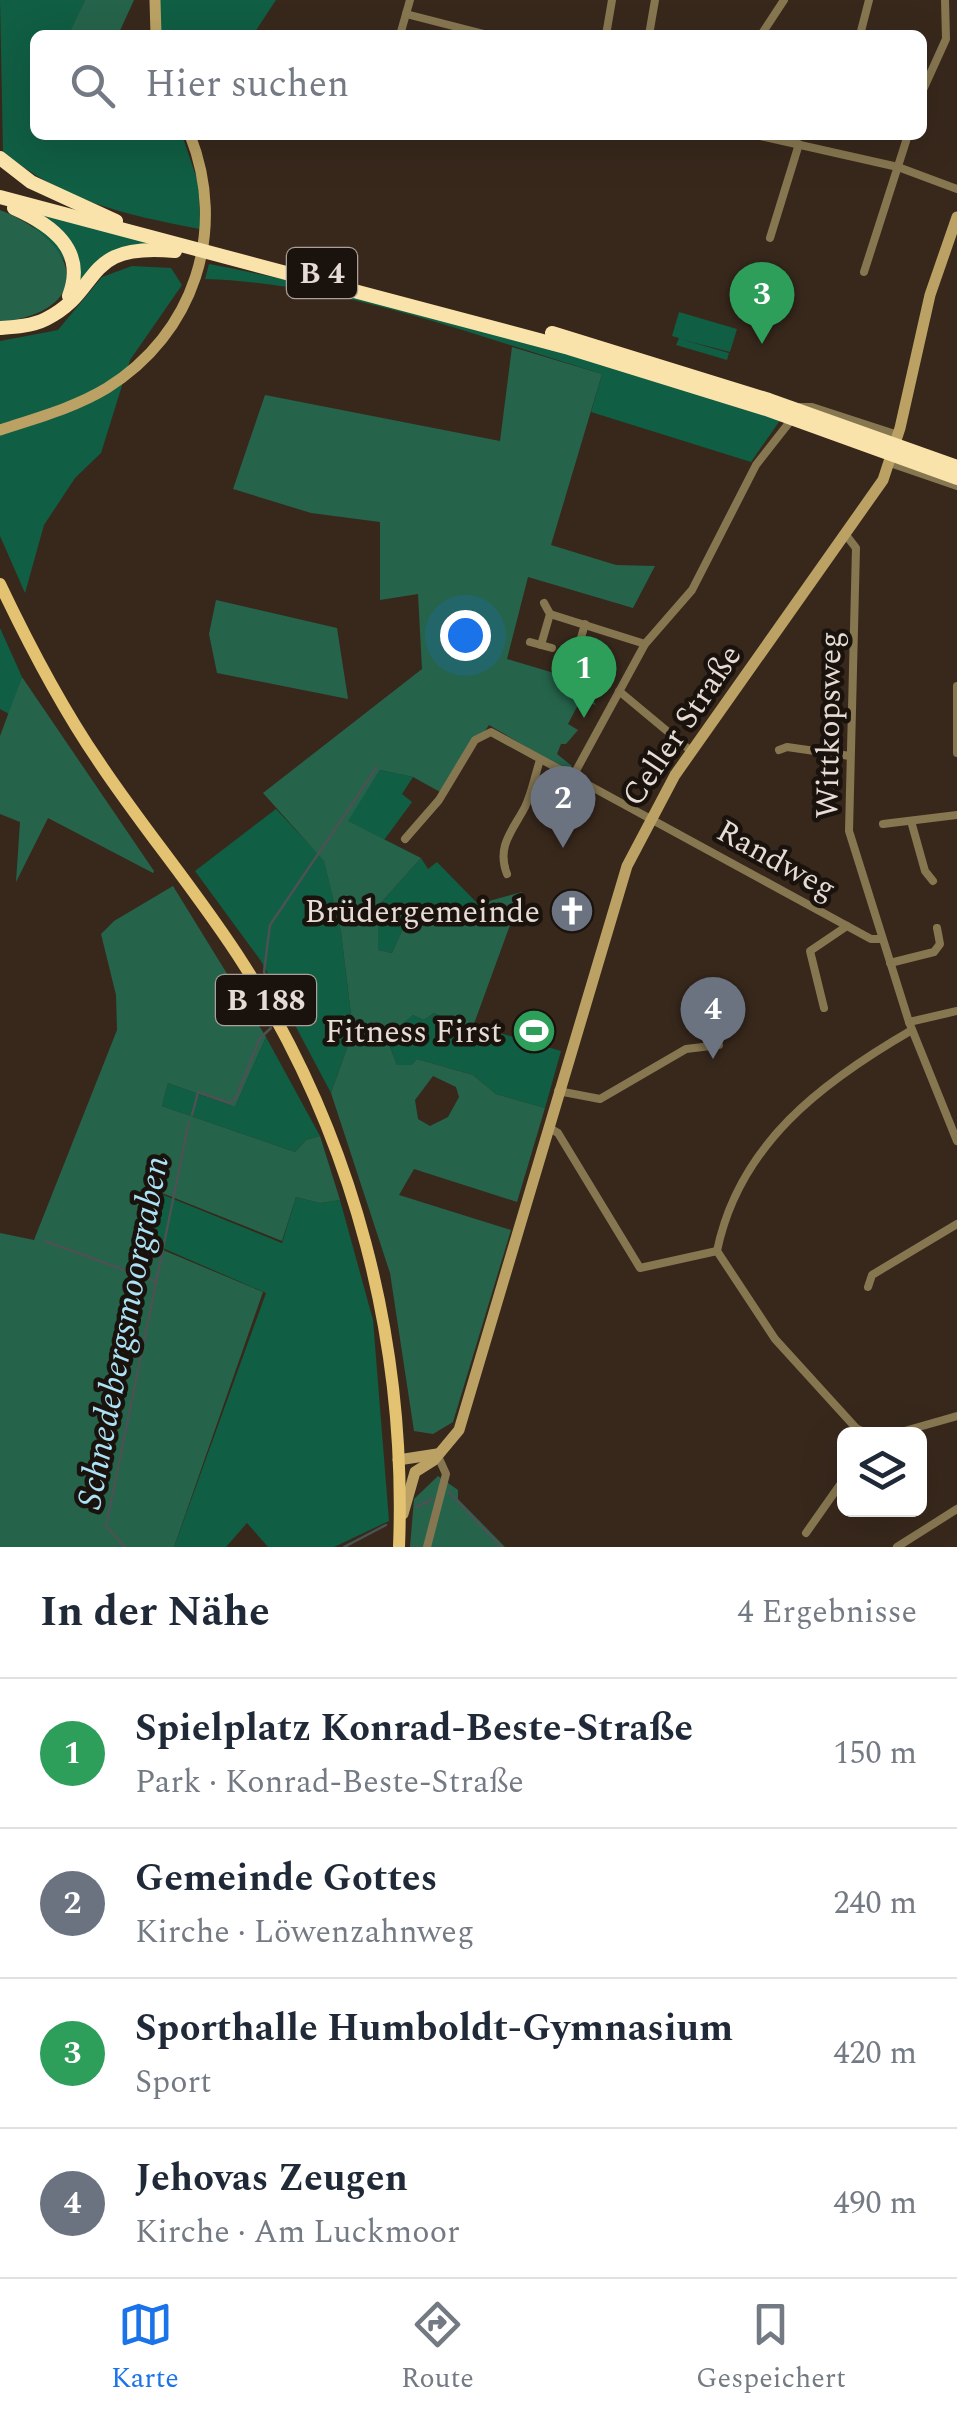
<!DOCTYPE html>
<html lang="de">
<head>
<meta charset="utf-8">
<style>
  body { margin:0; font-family:Spectral,serif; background:#f2f2f3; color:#1f2937 }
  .controls { position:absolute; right:30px; bottom:30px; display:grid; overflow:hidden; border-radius:15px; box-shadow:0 10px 40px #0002 }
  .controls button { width:90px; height:90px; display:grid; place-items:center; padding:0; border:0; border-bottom:2px solid #e0e1e3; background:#fff; color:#1f2937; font:50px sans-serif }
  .you { position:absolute; left:465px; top:635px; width:35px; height:35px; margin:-25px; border:8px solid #fff; border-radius:50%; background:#1a73e8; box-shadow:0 0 0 15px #1a73e833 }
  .badge { display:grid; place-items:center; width:65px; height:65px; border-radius:50%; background:#1a73e8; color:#fff; font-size:32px; font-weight:700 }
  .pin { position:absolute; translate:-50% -82px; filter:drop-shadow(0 2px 5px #0008) }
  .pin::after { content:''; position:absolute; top:52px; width:35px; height:30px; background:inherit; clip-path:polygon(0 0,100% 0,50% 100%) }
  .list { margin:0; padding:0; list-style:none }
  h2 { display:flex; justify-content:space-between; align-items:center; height:130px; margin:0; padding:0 40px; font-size:42px }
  h2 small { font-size:32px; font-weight:400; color:#747a83 }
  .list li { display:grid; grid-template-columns:65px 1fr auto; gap:30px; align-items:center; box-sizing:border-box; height:150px; padding:0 40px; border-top:2px solid #e0e1e3 }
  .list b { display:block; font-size:38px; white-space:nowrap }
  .list p { margin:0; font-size:32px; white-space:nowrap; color:#747a83 }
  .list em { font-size:32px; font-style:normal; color:#747a83 }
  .icon { flex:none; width:55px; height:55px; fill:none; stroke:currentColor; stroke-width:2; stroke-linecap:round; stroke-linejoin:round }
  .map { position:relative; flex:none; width:957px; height:1547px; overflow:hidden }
  .search { position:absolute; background:#fff; box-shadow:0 10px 40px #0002; left:30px; right:30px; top:30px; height:110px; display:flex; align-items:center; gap:25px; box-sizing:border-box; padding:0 35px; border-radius:15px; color:#747a83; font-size:38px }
  .sheet { height:730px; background:#fff }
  nav { display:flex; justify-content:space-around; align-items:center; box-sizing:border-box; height:140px; border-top:2px solid #e0e1e3; background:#fff; font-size:28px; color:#747a83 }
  nav a { display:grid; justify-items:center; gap:5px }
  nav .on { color:#1a73e8 }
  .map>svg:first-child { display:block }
  .green { fill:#105e43 }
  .forest { fill:#26634b; fill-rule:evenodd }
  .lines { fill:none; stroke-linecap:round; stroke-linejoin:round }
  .stream { stroke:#4a5254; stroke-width:2.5 }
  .street { stroke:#877751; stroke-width:8 }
  .secondary { stroke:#bba264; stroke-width:11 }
  .primary { stroke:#e3c271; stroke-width:12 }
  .highway { stroke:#fae3ab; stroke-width:14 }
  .labels { text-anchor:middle; stroke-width:9; stroke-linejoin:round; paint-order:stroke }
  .shield { fill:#1a130d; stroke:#aaa099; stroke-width:2.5 }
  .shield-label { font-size:30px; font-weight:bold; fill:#e7dcd5 }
  .street-label { font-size:32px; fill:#e7dcd5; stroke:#1a130d }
  .poi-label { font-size:32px; fill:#e7dcd5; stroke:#1a130d; text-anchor:end }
  .water-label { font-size:35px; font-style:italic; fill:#abe2f6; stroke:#1a130d }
</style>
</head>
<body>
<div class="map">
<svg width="957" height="1547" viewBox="0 0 957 1547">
  <rect width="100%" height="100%" fill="#38281c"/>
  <g class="green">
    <path d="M0,0H85L72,29L81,35H35V135H182L199,185L200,229C122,214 66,202 3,152Z"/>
    <polygon points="159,0 276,0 253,35 161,35"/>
    <polygon points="14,206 174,248 137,246 75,290 77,274"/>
    <path d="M209,264C402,301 593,360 781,419L751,462L591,412L602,374C474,335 339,283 205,279Z"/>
    <polygon points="132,266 171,268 182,285 130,360 101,453 75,478 44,525 25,593 0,536 0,341 58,330 102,277"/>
    <polygon points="679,312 737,329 730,352 680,339 729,353 727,360 676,345 679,338 672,336"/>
    <polygon points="0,628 22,677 9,714 0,709"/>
    <polygon points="380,770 413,777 402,794 412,802 384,840 347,821"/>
    <polygon points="276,809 324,860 341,932 353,1031 331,1093 261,961 195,871"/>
    <polygon points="421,858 428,869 437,862 478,904 410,913 392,953 378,950 378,906"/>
    <polygon points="434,1013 471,1032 476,1026 561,1051 545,1108 496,1094 473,1075 417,1059 411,1065 397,1065 386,1037 389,1031 413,1015 424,1020"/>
    <polygon points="266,1037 320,1136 306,1140 295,1152 162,1106 168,1083 235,1107"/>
    <polygon points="161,1194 282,1243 296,1197 320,1203 340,1200 373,1320 389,1521 334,1547 268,1547 247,1523 226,1547 174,1547 266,1293 151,1243 148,1200"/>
  </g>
  <g class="forest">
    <polygon points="85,0 134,0 118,35 81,35 71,30"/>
    <path d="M0,210C79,241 99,310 0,322Z"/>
    <path d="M512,347L602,374L551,545L616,565L655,566L633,608L528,577L507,659L584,682L596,705L580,701L568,724L578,730L566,744H561L557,754L572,766L569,772L489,725L442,793L413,777L380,770L348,821L421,858L378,906V950L392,953L410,913L478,904L522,892L471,1032L434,1013L424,1020L413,1015L386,1037L397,1065H411L417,1059L473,1075L496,1094L545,1108L517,1202L414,1169L399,1195L511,1230L453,1422L433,1434L414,1431L390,1273L331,1093L353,1031L341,932L324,861L263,793L422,669L418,594L380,600V522L311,513L233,489L265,395L500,441ZM433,1076L456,1087L459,1097L448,1117L430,1126L418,1119L415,1100Z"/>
    <polygon points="216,600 337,628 348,699 217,673 209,634"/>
    <polygon points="22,677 154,871 153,873 48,818 16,882 20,822 0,814 0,736"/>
    <polygon points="173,886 266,1037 235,1107 168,1083 162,1106 295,1152 306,1140 320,1136 340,1200 320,1203 296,1197 282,1241 162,1193 147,1200 151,1245 263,1292 174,1547 0,1547 0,1233 34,1240 117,1030 116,995 101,934 114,921"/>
    <polygon points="438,1476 458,1490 458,1499 505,1547 410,1547 414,1499"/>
  </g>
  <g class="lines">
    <g class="stream">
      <polyline points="291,1017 264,972 270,925 377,767"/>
      <polyline points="192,1115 198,1092 230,1103 235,1100 260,1038 271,1028"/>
      <polyline points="45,1241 157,1282"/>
      <polyline points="449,1492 501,1547"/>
      <polyline points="416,1507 433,1499"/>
      <polyline points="125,1547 106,1526 189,1122"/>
      <polyline points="344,1547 386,1525"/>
    </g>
    <g class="street">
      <polyline points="406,14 488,35"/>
      <polyline points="400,35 410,0"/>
      <polyline points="606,35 612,0"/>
      <polyline points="649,35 655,0"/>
      <polyline points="761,35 784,0"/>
      <polyline points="860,35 869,0"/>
      <polyline points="922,92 946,39 945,0"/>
      <polyline points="756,135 898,167 957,189"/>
      <polyline points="770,238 799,144"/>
      <polyline points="864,272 908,135"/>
      <polyline points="799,407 812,407 898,435"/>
      <polyline points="890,463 957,486"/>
      <polyline points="846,535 856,548 849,831 909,1022 957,1141"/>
      <polyline points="550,614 645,644"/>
      <polyline points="530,642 552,648"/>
      <polyline points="541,645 550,614 544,603"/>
      <polyline points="569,653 595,661"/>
      <polyline points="576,655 585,624"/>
      <polyline points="957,686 957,753"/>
      <polyline points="619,691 691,751"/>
      <polyline points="779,750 787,747 850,756"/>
      <polyline points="572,778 645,644 692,590 756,465 792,419"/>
      <polyline points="911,821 925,871 933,881"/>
      <polyline points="883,824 957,815"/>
      <polyline points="405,839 439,800 475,740 491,732 871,939 882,939"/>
      <path d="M507,874C496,846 513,830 525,807C532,793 535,775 540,760"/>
      <polyline points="890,963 934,952 940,944 937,928"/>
      <polyline points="824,1008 810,951 847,926"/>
      <polyline points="909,1022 957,1011"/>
      <polyline points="558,1091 600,1099 686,1049 719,1045"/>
      <polyline points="548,1127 558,1133 640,1268 717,1251"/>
      <polyline points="868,1287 872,1275 957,1224"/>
      <path d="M868,1434L856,1428L775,1339L717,1251C739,1144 822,1082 912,1030"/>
      <polyline points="894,1434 957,1416"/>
      <polyline points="806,1533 844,1479"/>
      <polyline points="427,1547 446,1474 437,1454"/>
      <polyline points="897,1547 957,1509"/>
    </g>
    <g class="secondary">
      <polyline points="155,0 156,35"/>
      <path d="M0,430C36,418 74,408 107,388C194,334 228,231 190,135"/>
      <polyline points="398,1460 437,1454"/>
      <polyline points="403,1514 415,1472 434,1460 459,1430 627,866 675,775 883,480 900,428 930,295 957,217"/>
    </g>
    <path class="primary" d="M0,584C29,645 60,705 99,762C145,831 199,894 244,965C354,1138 407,1342 399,1547"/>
    <g class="highway">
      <polyline points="0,158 31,182 116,221"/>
      <polyline points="0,197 569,348 766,409 957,478"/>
      <path d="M14,208C52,225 87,250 69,296"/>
      <path d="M0,328C15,327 32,326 46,319C104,290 80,242 175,251"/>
      <polyline points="552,333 769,400 957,467"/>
    </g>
  </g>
  <defs>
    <g id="church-disc" transform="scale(2.25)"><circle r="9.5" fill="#6b7280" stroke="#1a130d"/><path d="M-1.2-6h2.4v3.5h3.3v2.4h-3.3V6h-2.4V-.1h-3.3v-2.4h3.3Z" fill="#fff"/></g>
    <g id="stadium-disc" transform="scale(2.25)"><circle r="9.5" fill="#2e9e5b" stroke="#1a130d"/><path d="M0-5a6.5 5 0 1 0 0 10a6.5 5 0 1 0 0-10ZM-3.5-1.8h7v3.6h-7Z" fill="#fff"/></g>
  </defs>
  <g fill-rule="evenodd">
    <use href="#church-disc" x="572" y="911"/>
    <use href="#stadium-disc" x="534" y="1031"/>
  </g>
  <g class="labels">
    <g class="shield">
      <rect x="287" y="248" width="70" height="50" rx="8"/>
      <rect x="216" y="975" width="100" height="50" rx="8"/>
    </g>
    <g class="shield-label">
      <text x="322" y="283">B 4</text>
      <text x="266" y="1010">B 188</text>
    </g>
    <g class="street-label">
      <text transform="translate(681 725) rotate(-56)" y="11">Celler Straße</text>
      <text transform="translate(828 725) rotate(-89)" y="11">Wittkopsweg</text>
      <text transform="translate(777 859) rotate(29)" y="11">Randweg</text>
    </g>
    <g class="poi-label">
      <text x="540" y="922">Brüdergemeinde</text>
      <text x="502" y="1042">Fitness First</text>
    </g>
    <g class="water-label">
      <text transform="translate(122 1332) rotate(-79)" y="12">Schnedebergsmoorgraben</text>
    </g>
  </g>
</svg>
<div class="controls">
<button><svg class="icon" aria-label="layers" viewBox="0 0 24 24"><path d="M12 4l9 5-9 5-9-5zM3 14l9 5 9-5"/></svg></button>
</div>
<div class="you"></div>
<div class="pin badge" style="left:584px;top:718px;background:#2e9e5b">1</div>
<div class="pin badge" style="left:563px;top:848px;background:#6b7280">2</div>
<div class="pin badge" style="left:762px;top:344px;background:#2e9e5b">3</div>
<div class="pin badge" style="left:713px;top:1059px;background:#6b7280">4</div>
<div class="search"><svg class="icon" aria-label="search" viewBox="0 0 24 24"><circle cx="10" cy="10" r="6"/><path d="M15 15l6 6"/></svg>Hier suchen</div>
</div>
<section class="sheet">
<h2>In der Nähe<small>4 Ergebnisse</small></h2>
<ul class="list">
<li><span class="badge" style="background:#2e9e5b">1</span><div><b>Spielplatz Konrad-Beste-Straße</b><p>Park · Konrad-Beste-Straße</p></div><em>150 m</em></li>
<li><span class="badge" style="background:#6b7280">2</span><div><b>Gemeinde Gottes</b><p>Kirche · Löwenzahnweg</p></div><em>240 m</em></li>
<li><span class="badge" style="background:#2e9e5b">3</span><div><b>Sporthalle Humboldt-Gymnasium</b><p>Sport</p></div><em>420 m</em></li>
<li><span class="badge" style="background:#6b7280">4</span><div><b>Jehovas Zeugen</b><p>Kirche · Am Luckmoor</p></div><em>490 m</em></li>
</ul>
</section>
<nav>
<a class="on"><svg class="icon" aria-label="map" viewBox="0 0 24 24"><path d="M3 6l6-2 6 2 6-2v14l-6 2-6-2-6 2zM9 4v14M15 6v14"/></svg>Karte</a>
<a><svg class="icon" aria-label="directions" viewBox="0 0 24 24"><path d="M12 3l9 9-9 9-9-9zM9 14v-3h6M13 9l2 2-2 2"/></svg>Route</a>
<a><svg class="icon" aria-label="saved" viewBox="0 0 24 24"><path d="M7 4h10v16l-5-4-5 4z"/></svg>Gespeichert</a>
</nav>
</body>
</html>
